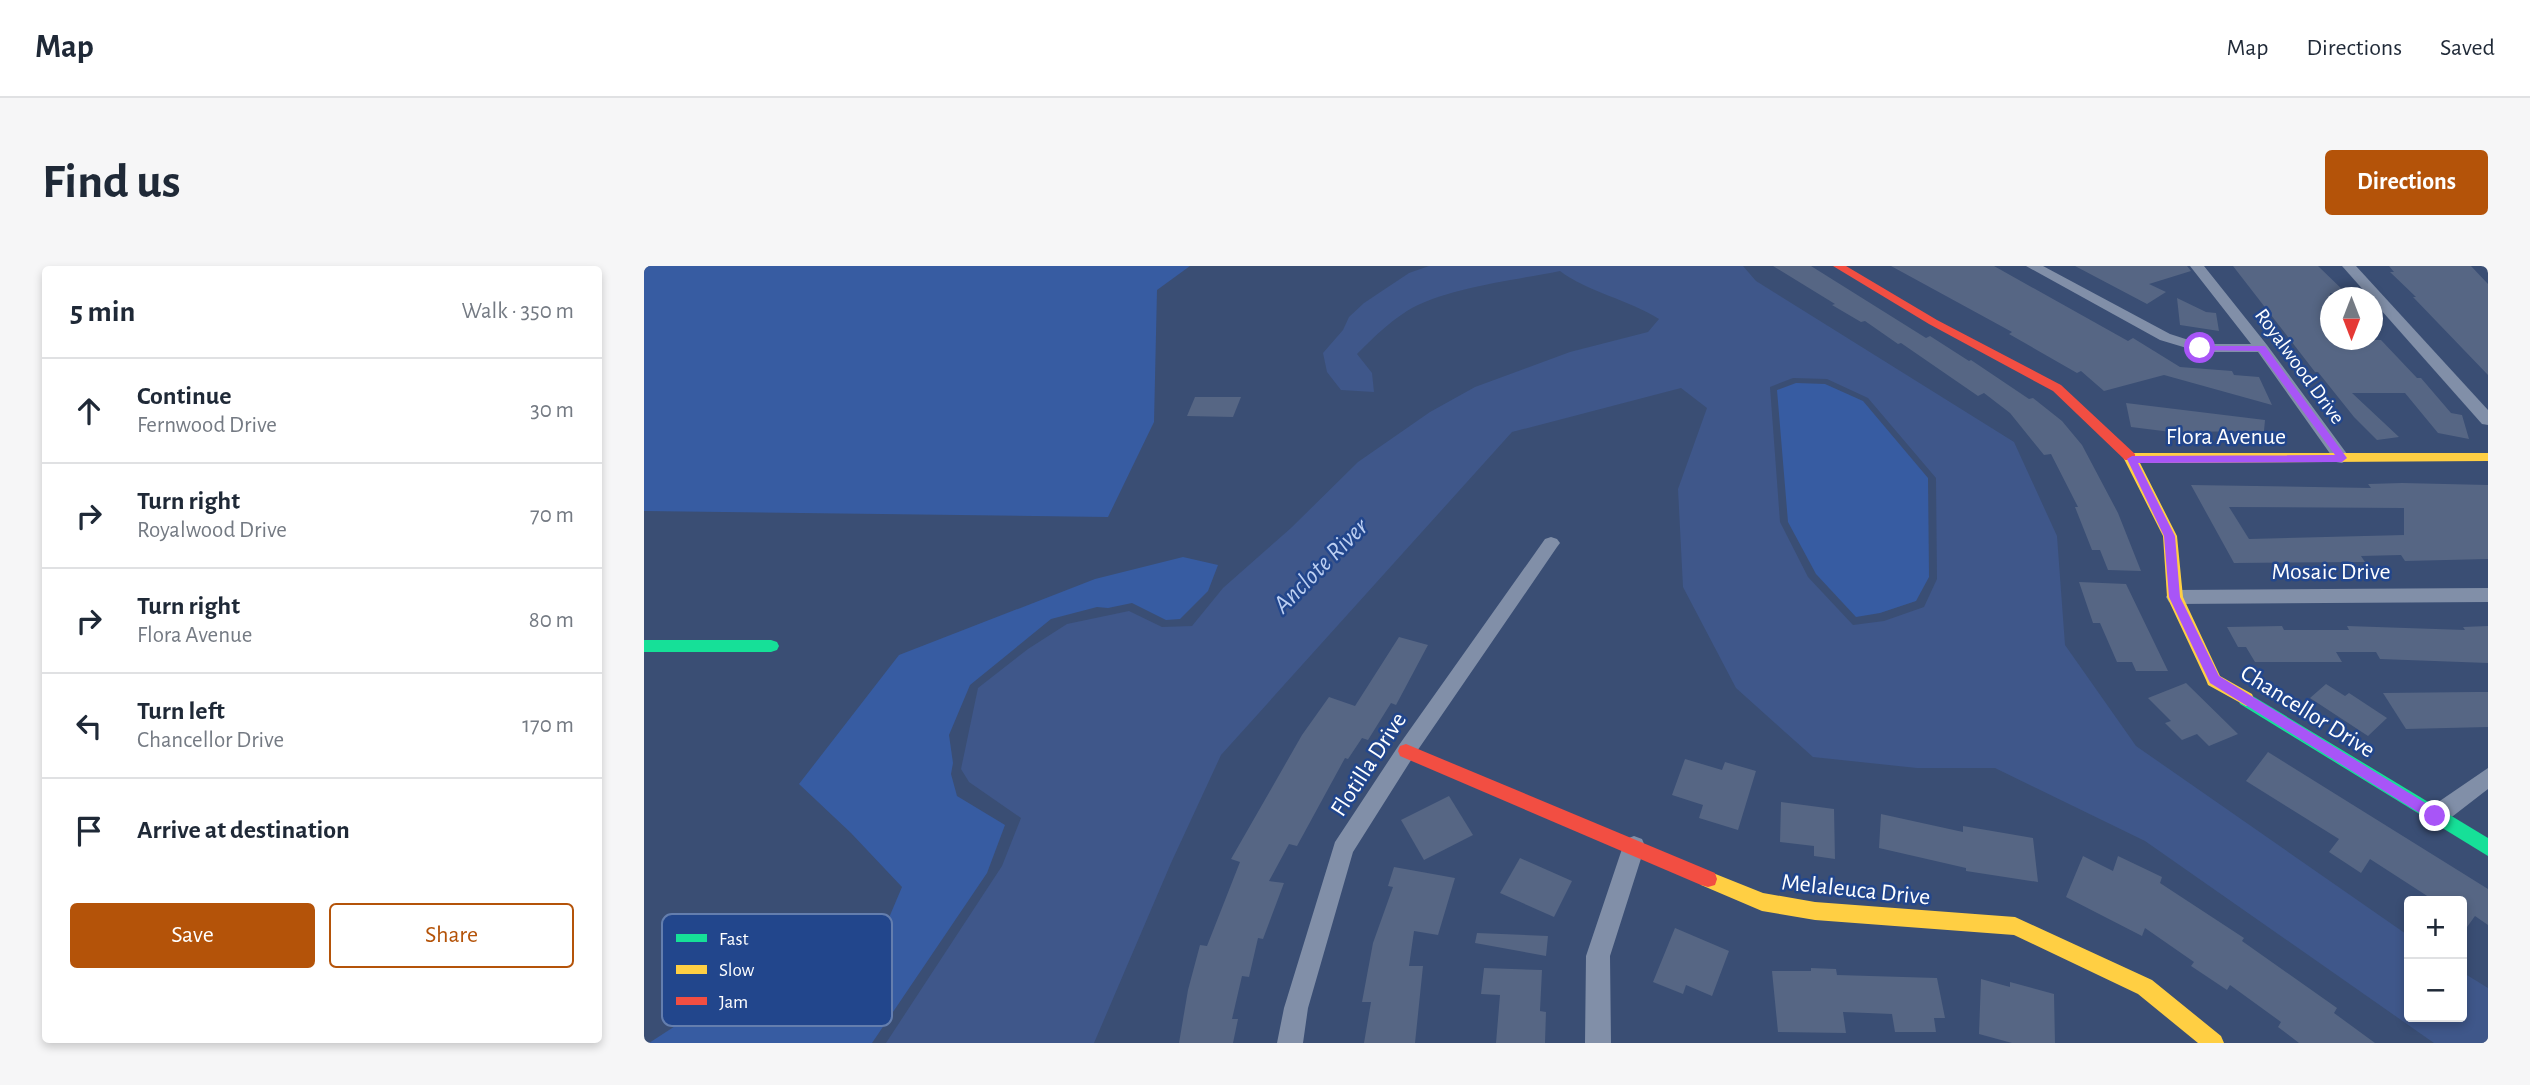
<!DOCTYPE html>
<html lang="en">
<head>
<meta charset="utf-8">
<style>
  body { margin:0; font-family:"Alegreya Sans",sans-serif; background:#f6f6f7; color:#1f2937 }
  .controls { position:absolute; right:21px; bottom:21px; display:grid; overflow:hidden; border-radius:7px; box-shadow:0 4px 10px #0003 }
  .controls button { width:63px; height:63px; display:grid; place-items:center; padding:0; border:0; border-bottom:2px solid #e0e1e3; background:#fff; color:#1f2937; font:35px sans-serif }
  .compass { position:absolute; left:1676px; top:21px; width:63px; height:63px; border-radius:50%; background:#fff; box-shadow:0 4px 10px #0003; rotate:180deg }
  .stop { position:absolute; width:21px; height:21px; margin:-16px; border:5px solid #a855f7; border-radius:50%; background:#fff }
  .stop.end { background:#a855f7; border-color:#fff; box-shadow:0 2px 7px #0008 }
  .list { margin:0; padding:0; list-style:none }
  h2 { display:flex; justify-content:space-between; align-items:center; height:91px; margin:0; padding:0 28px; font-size:30px }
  h2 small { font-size:23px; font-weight:400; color:#747a83 }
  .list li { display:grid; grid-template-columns:46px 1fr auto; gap:21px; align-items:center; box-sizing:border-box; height:105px; padding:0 28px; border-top:2px solid #e0e1e3 }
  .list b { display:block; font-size:26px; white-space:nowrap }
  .list p { margin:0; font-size:23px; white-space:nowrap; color:#747a83 }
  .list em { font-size:23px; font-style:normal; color:#747a83 }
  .actions { display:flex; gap:14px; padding:21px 28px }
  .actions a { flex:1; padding:16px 0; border:2px solid #b45309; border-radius:7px; text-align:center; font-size:24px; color:#b45309 }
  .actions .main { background:#b45309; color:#fff }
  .icon { flex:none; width:38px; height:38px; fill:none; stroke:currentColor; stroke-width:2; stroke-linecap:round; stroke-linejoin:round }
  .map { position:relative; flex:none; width:1844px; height:777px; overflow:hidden; border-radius:7px }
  header { display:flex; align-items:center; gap:42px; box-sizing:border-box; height:98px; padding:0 35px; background:#fff; border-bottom:2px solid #e0e1e3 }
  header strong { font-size:33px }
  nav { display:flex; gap:38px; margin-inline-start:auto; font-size:24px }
  .intro { display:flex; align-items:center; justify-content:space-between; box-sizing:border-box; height:168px; padding:0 42px }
  h1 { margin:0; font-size:49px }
  .button { padding:18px 32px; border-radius:7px; background:#b45309; color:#fff; font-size:24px; font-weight:700 }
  main { display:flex; gap:42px; padding:0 42px }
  aside { flex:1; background:#fff; border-radius:7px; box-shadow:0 4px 10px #0003 }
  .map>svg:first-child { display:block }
  .green { fill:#375ca2 }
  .water { fill:#3f578a; fill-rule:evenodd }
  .building { fill:#566684; fill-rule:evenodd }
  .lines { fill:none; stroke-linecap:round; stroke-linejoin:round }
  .street { fill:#818fa8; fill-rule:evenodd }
  .fast { fill:#16e098; fill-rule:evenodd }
  .slow { fill:#ffcf43; fill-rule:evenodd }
  .jam { fill:#f24e42; fill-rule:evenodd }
  .route { fill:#a855f7 }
  .labels { text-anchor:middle; stroke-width:5; stroke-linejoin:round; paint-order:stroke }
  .far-street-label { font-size:21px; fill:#fff; stroke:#22468c }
  .street-label { font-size:24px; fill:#fff; stroke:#22468c }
  .water-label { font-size:26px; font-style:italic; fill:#bccff2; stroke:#22468c }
  .key { fill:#22468c; stroke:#647eae; stroke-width:2 }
  .key-label { font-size:19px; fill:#fff }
</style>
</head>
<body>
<header>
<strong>Map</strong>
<nav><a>Map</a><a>Directions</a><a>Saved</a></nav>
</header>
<div class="intro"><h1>Find us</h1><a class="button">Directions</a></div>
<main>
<aside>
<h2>5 min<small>Walk · 350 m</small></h2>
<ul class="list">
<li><svg class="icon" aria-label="ahead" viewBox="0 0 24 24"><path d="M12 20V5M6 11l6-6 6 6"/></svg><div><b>Continue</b><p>Fernwood Drive</p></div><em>30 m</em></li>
<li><svg class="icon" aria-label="right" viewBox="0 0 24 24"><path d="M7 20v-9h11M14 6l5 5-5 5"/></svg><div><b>Turn right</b><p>Royalwood Drive</p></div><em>70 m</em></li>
<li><svg class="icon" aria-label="right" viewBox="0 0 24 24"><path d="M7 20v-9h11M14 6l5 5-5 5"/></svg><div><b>Turn right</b><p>Flora Avenue</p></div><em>80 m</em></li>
<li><svg class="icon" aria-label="left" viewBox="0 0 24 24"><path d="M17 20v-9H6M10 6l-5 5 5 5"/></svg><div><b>Turn left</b><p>Chancellor Drive</p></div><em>170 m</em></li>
<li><svg class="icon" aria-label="arrive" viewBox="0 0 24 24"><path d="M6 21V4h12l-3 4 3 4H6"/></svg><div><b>Arrive at destination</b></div></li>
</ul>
<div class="actions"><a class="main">Save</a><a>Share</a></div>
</aside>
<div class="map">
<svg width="1844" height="777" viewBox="0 0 1844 777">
  <rect width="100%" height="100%" fill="#3a4e74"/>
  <g class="green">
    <polygon points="0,0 546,0 513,24 510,156 464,251 0,245"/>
    <polygon points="1152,117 1181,118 1219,135 1284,212 1285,311 1272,335 1236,347 1212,351 1172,308 1144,256 1133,124"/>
    <polygon points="539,291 574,299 564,325 536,353 522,354 488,337 464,342 453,341 407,353 326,419 305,469 309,497 307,508 313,530 361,559 343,607 228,777 5,777 73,733 233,680 258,621 207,567 155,518 255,389 451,313"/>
  </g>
  <path class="water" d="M785,0H1099L1112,15L1370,176L1413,270L1421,379L1492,480L1765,670V751H1818V706L1844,722V777H1790L1501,575L1351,502H1273L1169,491L1092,422L1039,321L1034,223L1063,142L1037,122L868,166L577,489L527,597L450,777H242L358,600L377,552L325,516L317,503L334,422L384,383L423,358L485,345L518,361L548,360L579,322L647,262L714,196L786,146L831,121L926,86L1004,66L1015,53C985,34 942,25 916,5C872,14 800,22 763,45C744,57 729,72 713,88L728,107L730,126L697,124L683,106L679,87L699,64L705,51L720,37L765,7ZM1149,112L1183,113L1224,132L1292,212L1293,313L1280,341L1240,355L1209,359L1164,311L1136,256L1126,121Z"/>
  <g class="building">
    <polygon points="1129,0 1167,0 1282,72 1286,70 1325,95 1327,94 1385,133 1389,132 1418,155 1438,179 1474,247 1497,305 1464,304 1456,284 1448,284 1431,241 1434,241 1407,188 1400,189 1366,147 1340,127 1334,130 1257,77 1254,78 1221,55 1217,56 1188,39 1191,38"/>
    <polygon points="1247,0 1350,0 1484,75 1489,72 1536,101 1588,105 1590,109 1615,111 1628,139 1520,109 1460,125 1437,105 1433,107 1365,68 1368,66"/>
    <polygon points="1431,0 1543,0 1547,5 1505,18 1522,26 1503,38"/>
    <polygon points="1589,0 1674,0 1702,27 1686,27 1686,74 1737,74 1773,112 1777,112 1807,147 1818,149 1825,173 1794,167 1761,127 1708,127 1755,171 1733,174 1710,151 1674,106 1671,106"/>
    <polygon points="1745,0 1827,0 1844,18 1844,109 1769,31 1772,31 1746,6 1750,6"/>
    <polygon points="1533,32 1562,46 1572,47 1575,65 1536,59"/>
    <polygon points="551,131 597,131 589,151 543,150"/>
    <polygon points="1482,137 1621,154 1620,165 1527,166 1487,161"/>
    <path d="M1758,217L1844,219V293L1761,295L1757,289L1717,290L1721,296L1590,297L1547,219L1727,222L1724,218ZM1585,241L1760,242V269L1605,273Z"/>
    <polygon points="1435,316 1482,318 1524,405 1492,405 1488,396 1473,396 1456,357 1449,357"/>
    <polygon points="1638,360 1640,364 1705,364 1703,360 1821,364 1819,361 1844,360 1844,397 1736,393 1732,386 1692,386 1698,396 1611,396 1602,381 1594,381 1583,361"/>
    <polygon points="755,371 784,379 752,439 747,437 724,474 718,472 704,493 701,492 653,580 645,578 625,615 640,617 619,673 614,672 605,711 598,710 588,753 594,753 589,777 535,777 544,724 556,679 563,680 596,596 587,593 658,469 685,431 711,440"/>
    <polygon points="1542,417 1594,468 1565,480 1553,468 1538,474 1521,457 1527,455 1504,432"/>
    <polygon points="1682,418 1701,430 1705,427 1743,452 1724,470 1666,432"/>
    <polygon points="1831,426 1844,426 1844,461 1762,463 1739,427"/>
    <polygon points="1624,486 1844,623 1844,659 1831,650 1818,668 1818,635 1791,635 1726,593 1717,607 1685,586 1695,573 1602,515"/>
    <polygon points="1041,493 1078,504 1081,496 1112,505 1094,564 1055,552 1059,539 1028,529"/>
    <polygon points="805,530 829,569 780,594 757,554"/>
    <polygon points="1137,536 1190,543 1191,593 1170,590 1170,580 1136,576"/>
    <polygon points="1237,548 1319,566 1319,560 1389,572 1394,616 1322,605 1322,602 1235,582"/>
    <polygon points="1439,590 1469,605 1474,590 1518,611 1516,617 1600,672 1598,675 1693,742 1690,747 1731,777 1655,777 1634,761 1637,756 1586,719 1583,724 1547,700 1550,696 1501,662 1498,670 1422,631"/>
    <polygon points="876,592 928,615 910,651 856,627"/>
    <polygon points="750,601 811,612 794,669 770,665 765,700 779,700 771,777 720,777 727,736 718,736 729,677 749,621 744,620"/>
    <polygon points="1031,662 1085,685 1068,730 1042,719 1039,728 1009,716"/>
    <polygon points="833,667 904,670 902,690 831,677"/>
    <polygon points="840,702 898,704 896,745 902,746 901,777 852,777 856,729 837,728"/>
    <polygon points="1167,702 1192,703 1193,709 1293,712 1301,752 1290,752 1292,766 1251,766 1248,748 1199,746 1202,767 1134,766 1128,705 1167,705"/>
    <polygon points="1337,713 1366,721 1366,716 1410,728 1411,777 1368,777 1335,768"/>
  </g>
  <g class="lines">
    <g class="street">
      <polygon points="1382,0 1399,0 1526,68 1557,78 1607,78 1546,0 1560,0 1623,79 1706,192 1698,197 1692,196 1614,86 1556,86 1516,74"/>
      <polygon points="1698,0 1712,0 1844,144 1844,159 1838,158"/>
      <polygon points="907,271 913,273 916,277 913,281 769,491 709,586 664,742 659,777 633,777 640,742 691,576 755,479 901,273"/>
      <polygon points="1844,322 1844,336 1531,338 1525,336 1522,331 1525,326 1531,324"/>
      <polygon points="1844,502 1844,523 1800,557 1792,560 1784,557 1781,550 1784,543"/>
      <polygon points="990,570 998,573 1001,580 966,690 967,777 941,777 942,690 979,580 982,573"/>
    </g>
    <g class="fast">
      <polygon points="0,374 127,374 133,376 135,380 133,384 127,386 0,386"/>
      <polygon points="1602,426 1844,572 1844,590 1596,438 1594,433 1596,428"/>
    </g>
    <g class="slow">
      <polygon points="1486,187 1844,187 1844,195 1496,197 1533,270 1539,331 1576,410 1608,428 1610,433 1608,438 1602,440 1564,419 1562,414 1523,331 1519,270 1479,191"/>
      <polygon points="1064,605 1119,627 1171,636 1371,651 1508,714 1577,770 1580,777 1554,777 1494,728 1370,669 1171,654 1118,645 1057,619 1055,613 1057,607"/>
    </g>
    <g class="jam">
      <polygon points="1189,0 1202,0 1293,54 1417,119 1491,188 1491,194 1481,194 1409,125 1285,58"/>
      <polygon points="762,478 1071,607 1073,613 1071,619 1064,621 1057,619 756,490 754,485 756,480"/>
    </g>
  </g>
  <polygon class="route" points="1556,80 1621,80 1703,192 1698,196 1494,197 1531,270 1536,331 1575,410 1796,546 1796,554 1787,554 1566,417 1525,331 1520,270 1483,193 1488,190 1691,189 1615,85 1553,84"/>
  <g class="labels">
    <g class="far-street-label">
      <text transform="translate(1656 100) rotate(54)" y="7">Royalwood Drive</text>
    </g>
    <g class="street-label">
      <text x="1582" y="178">Flora Avenue</text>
      <text x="1687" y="313">Mosaic Drive</text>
      <text transform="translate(1664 445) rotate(32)" y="8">Chancellor Drive</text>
      <text transform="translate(724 498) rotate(-57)" y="8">Flotilla Drive</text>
      <text transform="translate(1212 623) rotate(6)" y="8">Melaleuca Drive</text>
    </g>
    <g class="water-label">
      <text transform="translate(676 299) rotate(-45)" y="9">Anclote River</text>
    </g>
  </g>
  <rect x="18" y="648" width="230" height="112" rx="10" class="key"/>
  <rect x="32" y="668" width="31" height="8" fill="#16e098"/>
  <rect x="32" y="699" width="31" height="9" fill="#ffcf43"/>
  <rect x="32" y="731" width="31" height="8" fill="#f24e42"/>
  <g class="key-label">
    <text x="75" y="679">Fast</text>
    <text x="75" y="710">Slow</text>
    <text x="75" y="742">Jam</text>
  </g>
</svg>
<div class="controls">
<button>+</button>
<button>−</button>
</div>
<svg class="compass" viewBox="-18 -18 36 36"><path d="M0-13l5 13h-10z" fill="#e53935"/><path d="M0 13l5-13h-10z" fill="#747a83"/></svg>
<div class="stop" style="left:1556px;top:82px"></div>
<div class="stop end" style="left:1791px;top:550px"></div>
</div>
</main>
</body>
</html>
